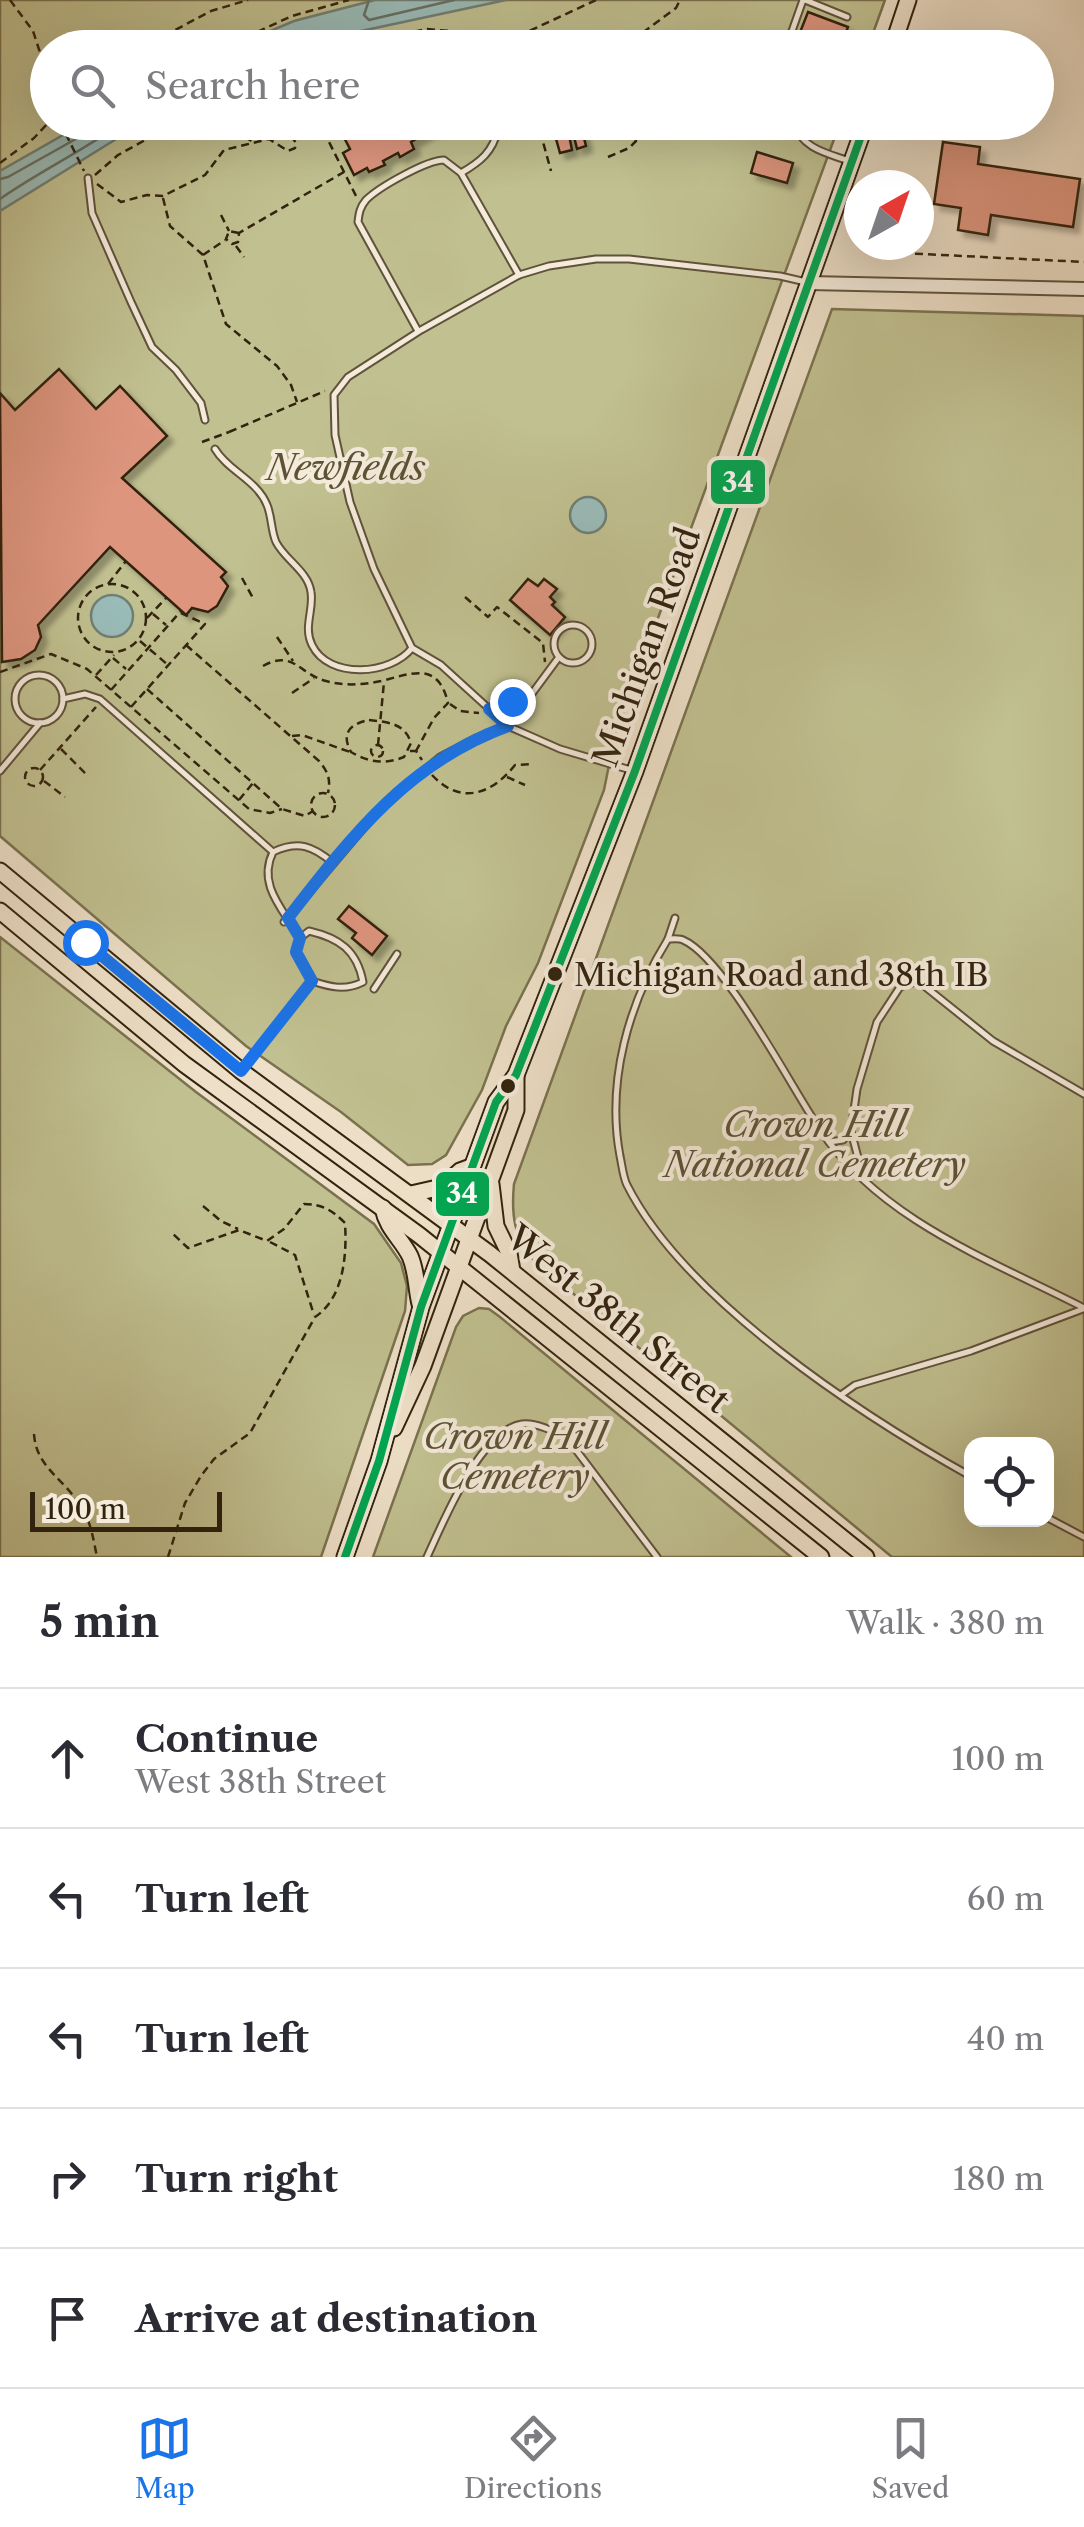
<!DOCTYPE html>
<html lang="en">
<head>
<meta charset="utf-8">
<style>
  body { margin:0; font-family:"Libre Caslon Text",serif; background:#f2f2f3; color:#2b2b33 }
  .controls { position:absolute; right:30px; bottom:30px; display:grid; overflow:hidden; border-radius:20px; box-shadow:0 10px 40px #0002 }
  .controls button { width:90px; height:90px; display:grid; place-items:center; padding:0; border:0; border-bottom:2px solid #e1e1e2; background:#fff; color:#2b2b33; font:50px sans-serif }
  .compass { position:absolute; left:844px; top:170px; width:90px; height:90px; border-radius:50%; background:#fff; box-shadow:0 10px 40px #0002; rotate:40deg }
  .scale { position:absolute; left:30px; bottom:25px; width:192px; box-sizing:border-box; padding-left:10px; border:5px solid #32230e; border-top:0; font-size:28px; line-height:35px; white-space:nowrap; color:#32230e; -webkit-text-stroke:8px #f4ebdb; paint-order:stroke }
  .stop { position:absolute; width:30px; height:30px; margin:-22px; border:8px solid #1a73e8; border-radius:50%; background:#fff }
  .stop.end { background:#1a73e8; border-color:#fff; box-shadow:0 2px 10px #0008 }
  .list { margin:0; padding:0; list-style:none }
  h2 { display:flex; justify-content:space-between; align-items:center; height:130px; margin:0; padding:0 40px; font-size:42px }
  h2 small { font-size:32px; font-weight:400; color:#7c7c81 }
  .list li { display:grid; grid-template-columns:65px 1fr auto; gap:30px; align-items:center; box-sizing:border-box; height:140px; padding:0 40px; border-top:2px solid #e1e1e2 }
  .list b { display:block; font-size:38px; white-space:nowrap }
  .list p { margin:0; font-size:32px; white-space:nowrap; color:#7c7c81 }
  .list em { font-size:32px; font-style:normal; color:#7c7c81 }
  .icon { flex:none; width:55px; height:55px; fill:none; stroke:currentColor; stroke-width:2; stroke-linecap:round; stroke-linejoin:round }
  .map { position:relative; flex:none; width:1084px; height:1557px; overflow:hidden }
  .search { position:absolute; background:#fff; box-shadow:0 10px 40px #0002; left:30px; right:30px; top:30px; height:110px; display:flex; align-items:center; gap:25px; box-sizing:border-box; padding:0 35px; border-radius:55px; color:#7c7c81; font-size:38px }
  .sheet { height:830px; background:#fff }
  nav { display:flex; justify-content:space-around; align-items:center; box-sizing:border-box; height:140px; border-top:2px solid #e1e1e2; background:#fff; font-size:28px; color:#7c7c81 }
  nav a { display:grid; justify-items:center; gap:5px }
  nav .on { color:#1a73e8 }
  .map>svg:first-child { display:block }
  .green { fill:#c1c090; stroke:#7a724f; stroke-width:2.5; fill-rule:evenodd }
  .water { fill:#9abdba; stroke:#707f75; stroke-width:2.5 }
  .lines { fill:none; stroke-linecap:round; stroke-linejoin:round }
  .shore { stroke:#667064; stroke-width:2.5 }
  .building { fill:#dd957e; stroke:#32230e; stroke-width:2.5; filter:url(#shadow) }
  .service-casing { stroke:#61523c; stroke-width:9 }
  .tertiary-casing { stroke:#61523c; stroke-width:16 }
  .primary-casing { stroke:#32230e; stroke-width:19 }
  .path { stroke:#32230e; stroke-width:2.5; stroke-dasharray:8 5; stroke-linecap:butt }
  .service { stroke:#f4ebdb; stroke-width:5 }
  .tertiary { stroke:#f4ebdb; stroke-width:12 }
  .primary { stroke:#eee0c8; stroke-width:15 }
  .path-bridge { stroke:#32230e; stroke-width:2.5; stroke-dasharray:8 5; stroke-linecap:butt }
  .bus-1-casing { stroke:#f4ebdb; stroke-width:15 }
  .bus-1 { stroke:#00a651; stroke-width:8 }
  .route { stroke:#1a73e8; stroke-width:12 }
  .bus-dot { fill:#32230e; stroke:#f4ebdb; stroke-width:4 }
  .labels { text-anchor:middle; stroke-width:8; stroke-linejoin:round; paint-order:stroke }
  .bus-label { font-size:32px; fill:#32230e; stroke:#f4ebdb; text-anchor:start }
  .park-label { font-size:35px; font-style:italic; fill:#5d5235; stroke:#f4ebdb }
  .street-label { font-size:35px; fill:#32230e; stroke:#f4ebdb }
  .line-badge { stroke:#f4ebdb; stroke-width:4 }
  .badge-label { font-size:28px; text-anchor:middle; font-weight:bold; fill:#fff }
</style>
</head>
<body>
<div class="map">
<svg width="1084" height="1557" viewBox="0 0 1084 1557">
  <defs>
    <filter id="shadow"><feDropShadow dx="6" dy="6" stdDeviation="2.5" flood-color="#0004"/></filter>
  </defs>
  <rect width="100%" height="100%" fill="#eee0c8"/>
  <filter id="stains"><feTurbulence type="fractalNoise" baseFrequency=".002" numOctaves="4"/><feColorMatrix values="0 0 0 0 .2 0 0 0 0 .09 0 0 0 0 .02 0 0 0 .5 -.17"/></filter>
  <radialGradient id="worn" r=".72"><stop offset=".6" stop-color="#630" stop-opacity="0"/><stop offset="1" stop-color="#630" stop-opacity=".3"/></radialGradient>
  <g class="green">
    <polygon points="0,0 885,0 868,47 48,48 48,122 840,123 615,735 604,790 538,963 506,1026 482,1090 446,1155 432,1164 408,1165 341,1112 246,1046 0,836"/>
    <path d="M832,309L1084,316V1557H892L535,1262C514,1238 511,1215 514,1184ZM972,1444H1046V1520H972Z"/>
    <polygon points="0,937 196,1092 374,1224 401,1263 407,1286 405,1311 321,1557 0,1557"/>
    <polygon points="479,1308 489,1309 500,1317 791,1557 373,1557 456,1327 463,1316"/>
  </g>
  <g class="water">
    <polygon points="375,0 506,0 352,33 311,47 232,47 294,21"/>
    <polygon points="86,122 142,123 0,211 0,171"/>
    <circle cx="588" cy="515" r="18"/>
    <circle cx="112" cy="616" r="21"/>
  </g>
  <g class="lines">
    <g class="shore">
      <polyline points="369,0 364,15 369,20 454,0"/>
      <polyline points="0,179 8,177 83,135 87,122"/>
      <path d="M0,199C40,171 83,151 123,122"/>
    </g>
  </g>
  <g class="building">
    <polygon points="808,12 848,27 840,48 824,48 827,39 815,35 811,45 797,40"/>
    <polygon points="336,122 426,122 430,131 411,142 414,149 400,157 398,153 383,161 385,165 369,172 367,168 354,175 343,153 350,149"/>
    <polygon points="594,122 581,126 586,146 577,149 571,124 567,125 572,150 560,153 553,128 547,130 546,125"/>
    <polygon points="943,142 980,147 978,164 1080,179 1073,227 991,215 988,235 958,230 961,208 934,204"/>
    <polygon points="757,152 793,163 787,183 751,173"/>
    <polygon points="59,369 96,409 120,386 167,436 122,478 226,572 221,577 228,586 217,606 208,612 192,608 186,615 110,547 38,625 41,637 35,650 21,659 2,662 0,393 15,410"/>
    <polygon points="528,579 538,586 544,579 557,589 550,597 555,602 552,605 565,617 550,635 510,600"/>
    <polygon points="349,906 387,936 372,955 352,938 356,933 338,919"/>
  </g>
  <g class="lines">
    <g class="service-casing">
      <g id="service">
        <polyline points="805,0 847,17"/>
        <polyline points="786,48 803,0"/>
        <path d="M792,122C804,149 823,152 849,161"/>
        <path d="M461,173C480,162 493,152 498,129L494,122"/>
        <polyline points="88,178 92,213 131,302 152,347 176,370 201,403 205,420"/>
        <path d="M418,331L358,222C359,213 360,207 366,200C379,187 427,160 444,160L461,173L519,275"/>
        <path d="M215,449C228,471 257,480 267,505C272,517 271,531 276,542C285,560 308,571 311,592C314,610 303,627 312,645C329,680 391,675 412,648"/>
        <circle cx="573" cy="644" r="19"/>
        <circle cx="39" cy="699" r="24"/>
        <polyline points="63,699 85,694 100,699 273,852"/>
        <polyline points="0,771 40,723"/>
        <polyline points="634,771 560,749 508,726 441,665 412,648 374,569 350,502 335,435 334,395 348,377 421,330 519,275 549,266 596,259 629,259 780,276 806,282"/>
        <polyline points="284,922 383,805 440,757 476,738 508,726 559,657"/>
        <path d="M299,937C283,909 257,885 273,852C298,840 313,846 333,863"/>
        <polyline points="668,939 675,918"/>
        <polyline points="374,989 397,954"/>
        <path d="M243,1069L312,981C330,987 345,991 363,982C357,950 339,938 309,931L300,938L296,952L312,981"/>
        <polyline points="829,1142 843,1140 851,1131"/>
        <polyline points="863,1177 851,1131 857,1089 877,1022 900,987 918,981 993,1041 1084,1094"/>
        <polyline points="841,1395 855,1385 971,1351 1083,1309"/>
        <path d="M972,1477C861,1415 685,1300 627,1185C623,1177 622,1165 620,1156C606,1081 629,1002 668,939C671,939 680,938 683,940C725,958 792,1089 821,1131C882,1221 991,1260 1084,1308"/>
        <polyline points="1046,1517 1084,1537"/>
        <path d="M427,1557C443,1523 480,1430 522,1424C536,1422 555,1432 567,1438L657,1557"/>
      </g>
    </g>
    <g class="tertiary-casing">
      <polyline id="tertiary" points="809,283 1084,289"/>
    </g>
    <g class="primary-casing">
      <g id="primary">
        <polyline points="892,48 908,0"/>
        <polyline points="0,871 241,1071 490,1254 866,1557"/>
        <polyline points="0,911 184,1064 419,1235 821,1557"/>
        <polyline points="491,1184 496,1226 509,1253 512,1271"/>
        <polyline points="411,1194 442,1187 460,1171 471,1167"/>
        <path d="M383,1208C387,1229 401,1238 410,1256C417,1272 416,1288 420,1304"/>
        <polyline points="394,1428 423,1366 516,1110 516,1075"/>
        <polyline points="345,1557 379,1461 421,1307 496,1102 516,1075 635,771 866,122"/>
      </g>
    </g>
    <g class="path">
      <polyline points="10,0 33,31 48,77"/>
      <polyline points="141,48 211,11 248,0"/>
      <polyline points="222,48 292,16 349,0"/>
      <polyline points="338,48 427,29 507,36 525,33 596,0"/>
      <polyline points="622,48 676,8 680,0"/>
      <polyline points="60,122 84,171"/>
      <polyline points="209,122 229,127 255,143"/>
      <polyline points="333,125 323,128 325,134 357,198"/>
      <polyline points="540,131 551,171"/>
      <polyline points="506,139 547,127"/>
      <polyline points="608,157 629,148 636,141 632,122"/>
      <polyline points="0,163 34,138 49,122"/>
      <polyline points="95,175 118,155 178,122"/>
      <polyline points="97,184 121,202 147,195 163,196 205,175 224,150 269,139 288,151 295,148 296,143 282,122"/>
      <polyline points="163,198 170,226 203,255 226,324 277,366 291,385 297,402"/>
      <polyline points="221,215 229,231"/>
      <polyline points="239,233 229,231 226,239 232,244 238,242 239,233 344,172"/>
      <polyline points="236,246 244,257"/>
      <polyline points="902,253 1084,262"/>
      <polyline points="203,255 225,240"/>
      <polyline points="229,432 325,391"/>
      <polyline points="242,578 254,600"/>
      <circle cx="112" cy="618" r="34"/>
      <polyline points="108,584 126,561"/>
      <polyline points="465,597 488,617 497,607 543,643 545,662"/>
      <polyline points="153,614 166,625"/>
      <polyline points="147,618 167,597"/>
      <polyline points="277,637 293,661"/>
      <polyline points="140,641 168,665"/>
      <path d="M186,645L319,761C328,772 331,779 328,793"/>
      <polyline points="113,658 126,669"/>
      <path d="M263,666C293,649 299,674 326,681C344,686 362,685 381,681C411,674 438,660 448,703L434,718L416,751"/>
      <polyline points="0,672 51,654 87,669 249,809 270,813 282,809"/>
      <polyline points="96,675 114,655"/>
      <polyline points="147,689 282,809 305,816 313,811"/>
      <polyline points="111,690 181,611"/>
      <polyline points="292,693 314,678"/>
      <polyline points="450,704 460,711 479,713"/>
      <polyline points="500,705 516,699"/>
      <polyline points="131,707 205,624 181,613"/>
      <path d="M369,720C387,722 405,723 411,743L404,757C385,765 368,762 351,752C341,734 349,724 369,720Z"/>
      <polyline points="292,736 302,735 350,752"/>
      <circle cx="377" cy="751" r="6"/>
      <polyline points="378,745 384,682"/>
      <polyline points="61,749 86,774"/>
      <polyline points="410,751 416,751 422,760"/>
      <circle cx="34" cy="777" r="9"/>
      <polyline points="40,770 96,707"/>
      <path d="M432,775C461,806 492,794 515,765L532,764"/>
      <polyline points="507,777 525,785"/>
      <polyline points="44,781 65,797"/>
      <circle cx="323" cy="805" r="12"/>
      <polyline points="239,800 253,783"/>
      <polyline points="203,1206 221,1221 238,1229"/>
      <polyline points="270,1242 295,1255 314,1315"/>
      <path d="M34,1434C36,1467 63,1478 80,1505C91,1521 93,1538 97,1557"/>
      <path d="M168,1557L185,1503L201,1476L214,1459L250,1433L315,1317C344,1298 347,1254 345,1223C332,1210 322,1204 304,1204L284,1229L267,1241L239,1230L188,1248L172,1233"/>
    </g>
    <use href="#service" class="service"/>
    <use href="#tertiary" class="tertiary"/>
    <use href="#primary" class="primary"/>
    <polyline class="path-bridge" points="202,442 229,432"/>
    <g class="bus-1-casing">
      <polyline id="bus-1" points="345,1557 379,1461 421,1307 496,1102 516,1075 635,771 866,122"/>
    </g>
    <use href="#bus-1" class="bus-1"/>
  </g>
  <g class="lines">
    <path class="route" d="M85,942L241,1071L312,981L296,952L300,938L288,918C352,836 407,763 508,726L489,709L512,701"/>
  </g>
  <g class="bus-dot">
    <circle cx="555" cy="974" r="9"/>
    <circle cx="508" cy="1086" r="9"/>
  </g>
  <g class="labels">
    <g class="bus-label">
      <text x="574" y="986">Michigan Road and 38th IB</text>
    </g>
    <g class="park-label">
      <text x="346" y="480">Newfields</text>
      <text x="815" y="1137">Crown Hill<tspan x="815" dy="40">National Cemetery</tspan></text>
      <text x="515" y="1449">Crown Hill<tspan x="515" dy="40">Cemetery</tspan></text>
    </g>
    <g class="street-label">
      <text transform="translate(647 647) rotate(-70)" y="12">Michigan Road</text>
      <text transform="translate(618 1319) rotate(39)" y="12">West 38th Street</text>
    </g>
  </g>
  <g class="line-badge">
    <rect x="709" y="458" width="58" height="48" rx="10" fill="#00a651"/>
    <rect x="434" y="1170" width="57" height="48" rx="10" fill="#00a651"/>
  </g>
  <g class="badge-label">
    <text x="738" y="492">34</text>
    <text x="462" y="1203">34</text>
  </g>
  <rect width="100%" height="100%" filter="url(#stains)"/>
  <rect width="100%" height="100%" fill="url(#worn)"/>
</svg>
<div class="controls">
<button><svg class="icon" aria-label="locate" viewBox="0 0 24 24"><circle cx="12" cy="12" r="6"/><path d="M12 2v4M12 18v4M2 12h4M18 12h4"/></svg></button>
</div>
<svg class="compass" viewBox="-18 -18 36 36"><path d="M0-13l5 13h-10z" fill="#e53935"/><path d="M0 13l5-13h-10z" fill="#7c7c81"/></svg>
<div class="scale">100 m</div>
<div class="stop" style="left:85px;top:942px"></div>
<div class="stop end" style="left:512px;top:701px"></div>
<div class="search"><svg class="icon" aria-label="search" viewBox="0 0 24 24"><circle cx="10" cy="10" r="6"/><path d="M15 15l6 6"/></svg>Search here</div>
</div>
<section class="sheet">
<h2>5 min<small>Walk · 380 m</small></h2>
<ul class="list">
<li><svg class="icon" aria-label="ahead" viewBox="0 0 24 24"><path d="M12 20V5M6 11l6-6 6 6"/></svg><div><b>Continue</b><p>West 38th Street</p></div><em>100 m</em></li>
<li><svg class="icon" aria-label="left" viewBox="0 0 24 24"><path d="M17 20v-9H6M10 6l-5 5 5 5"/></svg><div><b>Turn left</b></div><em>60 m</em></li>
<li><svg class="icon" aria-label="left" viewBox="0 0 24 24"><path d="M17 20v-9H6M10 6l-5 5 5 5"/></svg><div><b>Turn left</b></div><em>40 m</em></li>
<li><svg class="icon" aria-label="right" viewBox="0 0 24 24"><path d="M7 20v-9h11M14 6l5 5-5 5"/></svg><div><b>Turn right</b></div><em>180 m</em></li>
<li><svg class="icon" aria-label="arrive" viewBox="0 0 24 24"><path d="M6 21V4h12l-3 4 3 4H6"/></svg><div><b>Arrive at destination</b></div></li>
</ul>
</section>
<nav>
<a class="on"><svg class="icon" aria-label="map" viewBox="0 0 24 24"><path d="M3 6l6-2 6 2 6-2v14l-6 2-6-2-6 2zM9 4v14M15 6v14"/></svg>Map</a>
<a><svg class="icon" aria-label="directions" viewBox="0 0 24 24"><path d="M12 3l9 9-9 9-9-9zM9 14v-3h6M13 9l2 2-2 2"/></svg>Directions</a>
<a><svg class="icon" aria-label="saved" viewBox="0 0 24 24"><path d="M7 4h10v16l-5-4-5 4z"/></svg>Saved</a>
</nav>
</body>
</html>
